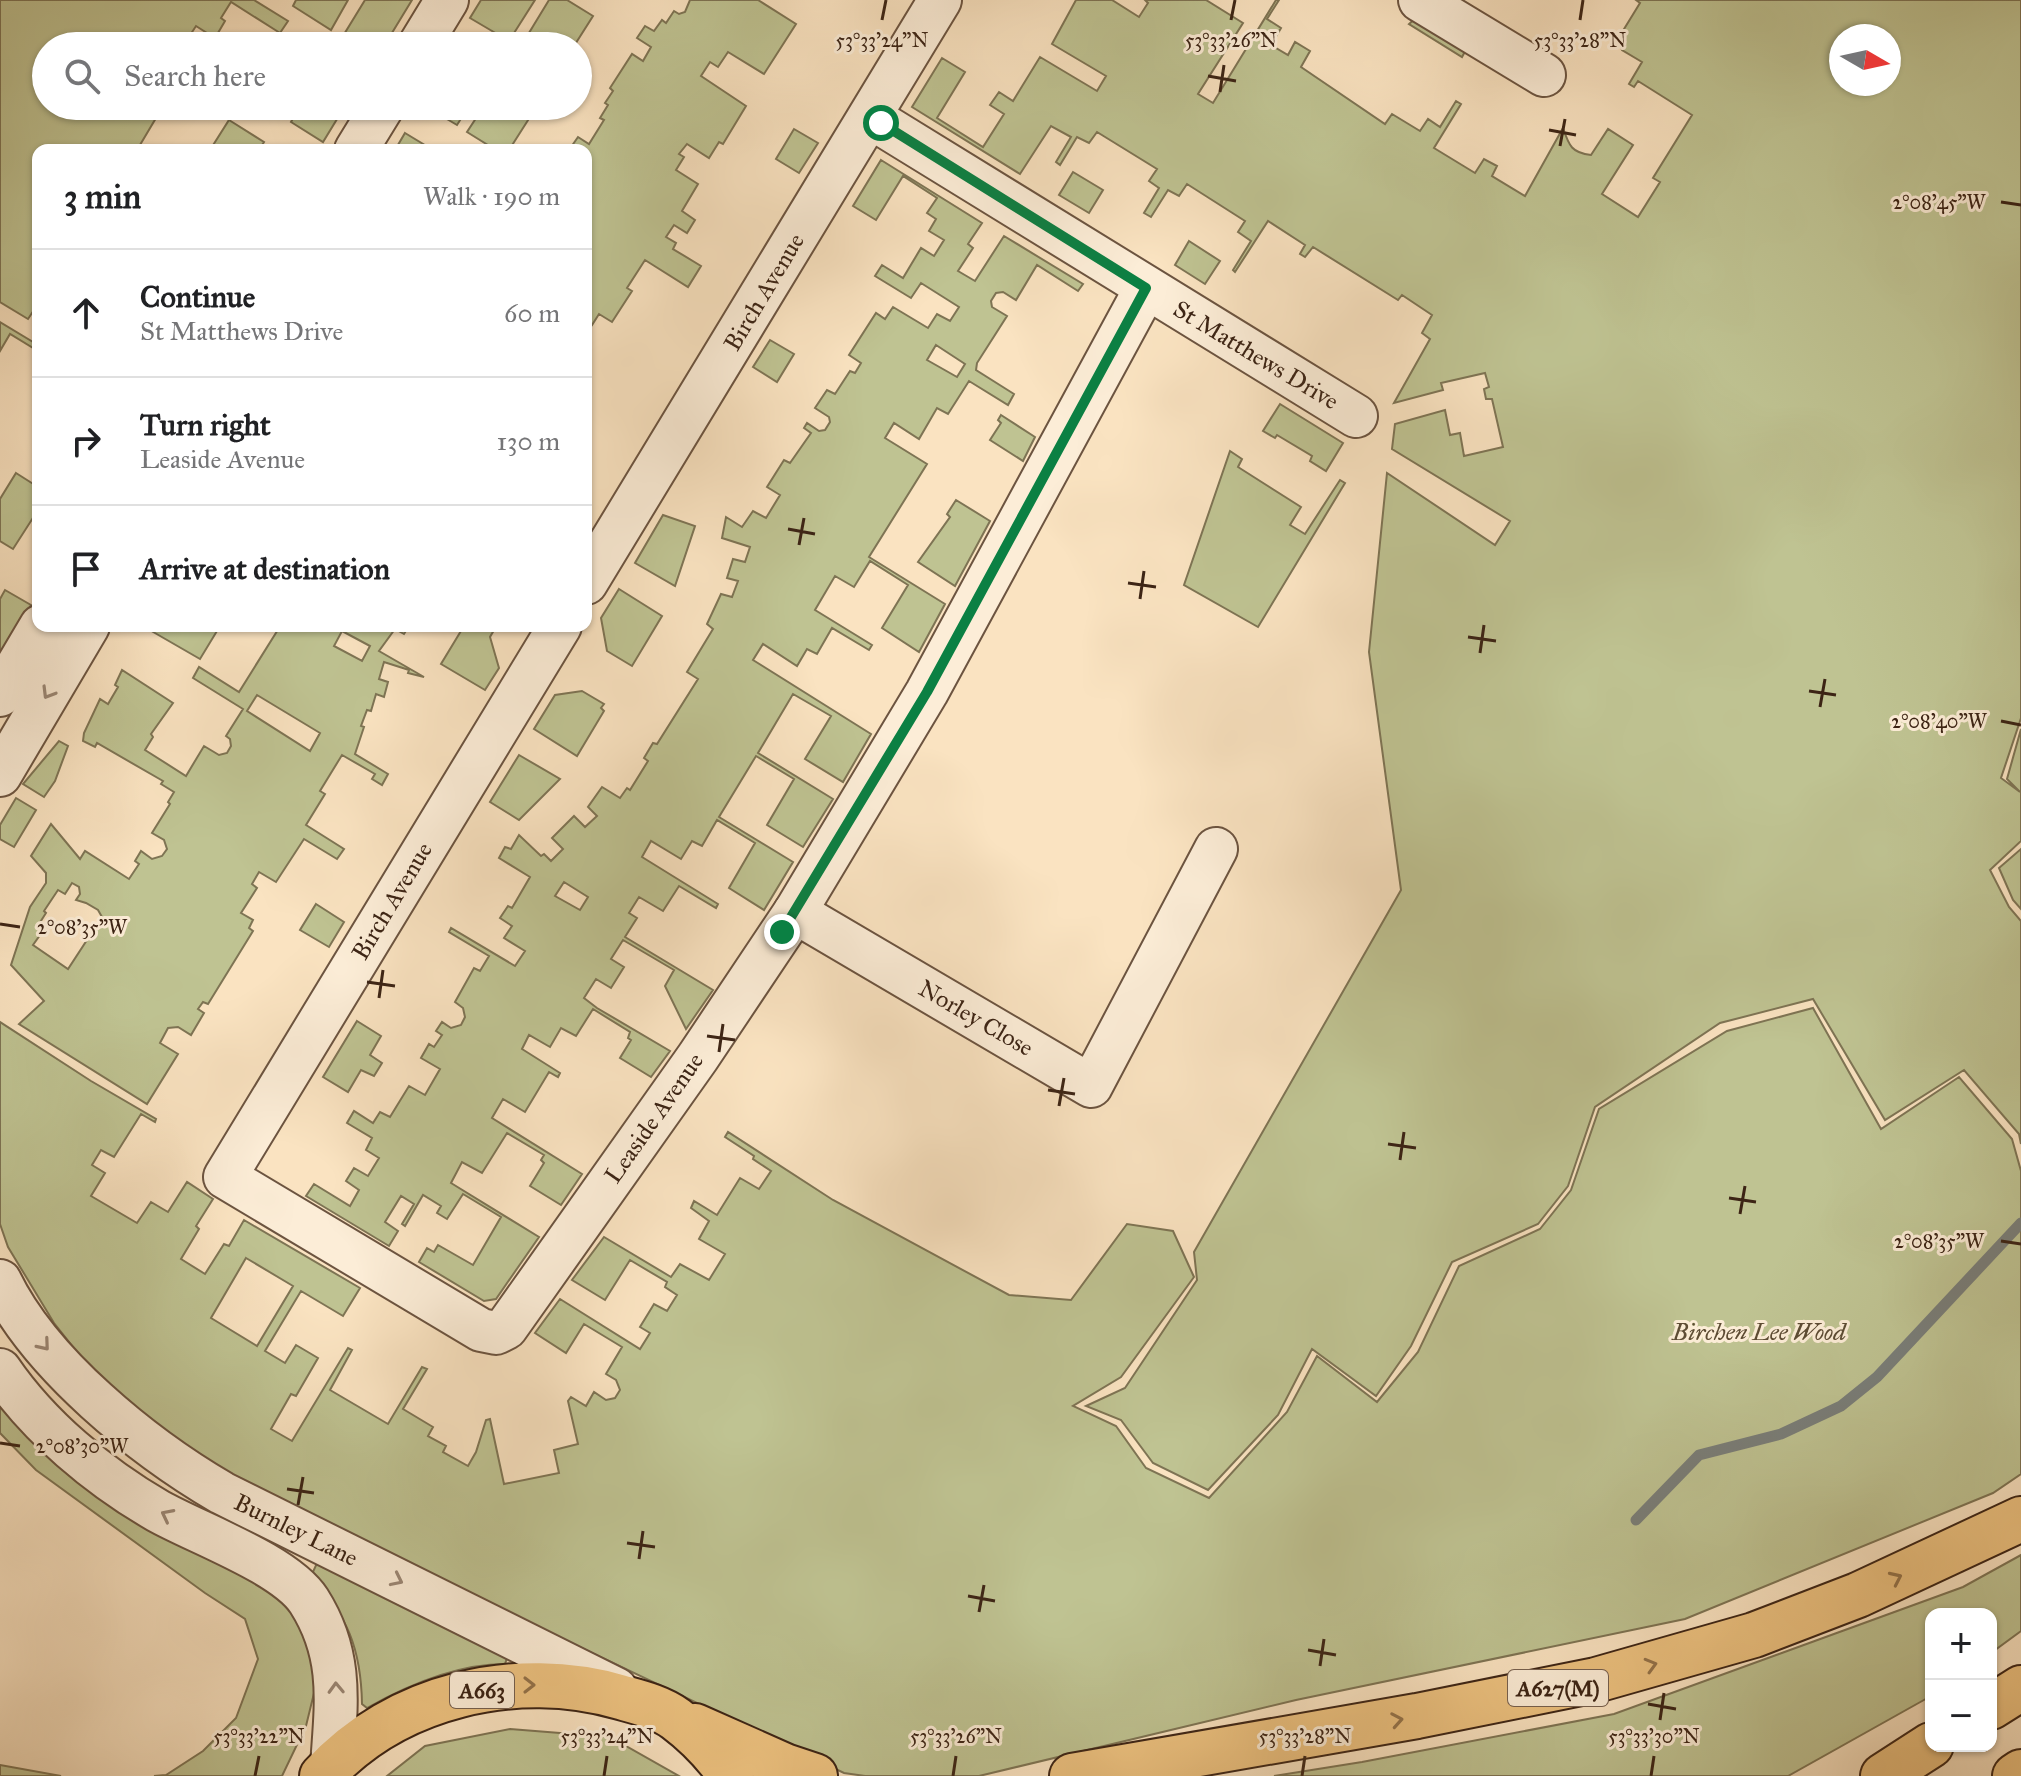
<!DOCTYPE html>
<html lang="en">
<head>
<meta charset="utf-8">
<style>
  body { margin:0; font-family:"IM FELL Great Primer",serif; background:#f6f6f6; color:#202124 }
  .controls { position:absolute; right:24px; bottom:24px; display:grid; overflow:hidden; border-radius:16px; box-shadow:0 2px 6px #0004 }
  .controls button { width:72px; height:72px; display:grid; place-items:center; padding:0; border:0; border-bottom:2px solid #e0e0e0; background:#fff; color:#202124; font:40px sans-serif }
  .compass { position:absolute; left:1829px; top:24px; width:72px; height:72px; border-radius:50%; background:#fff; box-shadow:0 2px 6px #0004; rotate:99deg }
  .stop { position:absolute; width:24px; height:24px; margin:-18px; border:6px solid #0b8043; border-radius:50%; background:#fff }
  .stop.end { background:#0b8043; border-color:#fff; box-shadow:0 2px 8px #0008 }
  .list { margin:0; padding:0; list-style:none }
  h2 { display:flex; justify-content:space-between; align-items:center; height:104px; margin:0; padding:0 32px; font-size:34px }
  h2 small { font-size:26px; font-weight:400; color:#757577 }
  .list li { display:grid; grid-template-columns:52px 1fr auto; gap:24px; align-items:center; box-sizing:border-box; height:128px; padding:0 32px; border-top:2px solid #e0e0e0 }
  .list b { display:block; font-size:30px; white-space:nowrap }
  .list p { margin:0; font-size:26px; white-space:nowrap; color:#757577 }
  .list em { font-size:26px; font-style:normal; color:#757577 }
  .icon { flex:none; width:44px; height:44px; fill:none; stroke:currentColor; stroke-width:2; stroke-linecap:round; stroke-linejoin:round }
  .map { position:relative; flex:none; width:2021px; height:1776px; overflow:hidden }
  .search { position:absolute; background:#fff; box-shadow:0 2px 6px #0004; left:32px; top:32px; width:560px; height:88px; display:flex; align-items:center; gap:20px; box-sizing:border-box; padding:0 28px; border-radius:44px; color:#757577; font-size:30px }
  .panel { position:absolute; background:#fff; box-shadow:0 2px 6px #0004; left:32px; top:144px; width:560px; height:488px; border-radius:16px }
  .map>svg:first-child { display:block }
  .green { fill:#bfc392; stroke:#7e7454; stroke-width:2; fill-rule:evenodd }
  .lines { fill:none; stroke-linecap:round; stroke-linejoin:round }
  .stream { stroke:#7a7f7a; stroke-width:11 }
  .minor-casing { stroke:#6c5440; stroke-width:46 }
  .highway-casing { stroke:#3c2415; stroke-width:48 }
  .minor { stroke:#fcedd7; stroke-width:42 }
  .highway { stroke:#edc280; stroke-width:44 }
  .oneway { stroke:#9c8876 }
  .oneway2 { stroke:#94734a }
  .route { stroke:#0b8043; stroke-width:10 }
  .ticks { fill:none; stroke:#3c2415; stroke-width:3 }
  .labels { text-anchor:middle; stroke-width:6; stroke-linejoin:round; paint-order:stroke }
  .shield { fill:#fcedd7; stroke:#76604f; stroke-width:2 }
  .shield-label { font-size:22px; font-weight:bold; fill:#3c2415 }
  .street-label { font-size:24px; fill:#3c2415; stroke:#fcedd7 }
  .park-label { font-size:24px; font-style:italic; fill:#5d4c34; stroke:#fcedd7 }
  .ticks-label { font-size:20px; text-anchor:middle; fill:#3c2415; stroke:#fcedd7; stroke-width:6; stroke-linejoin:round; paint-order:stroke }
</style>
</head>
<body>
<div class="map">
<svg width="2021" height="1776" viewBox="0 0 2021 1776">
  <rect width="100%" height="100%" fill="#fae3c1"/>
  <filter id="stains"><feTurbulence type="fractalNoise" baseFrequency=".0025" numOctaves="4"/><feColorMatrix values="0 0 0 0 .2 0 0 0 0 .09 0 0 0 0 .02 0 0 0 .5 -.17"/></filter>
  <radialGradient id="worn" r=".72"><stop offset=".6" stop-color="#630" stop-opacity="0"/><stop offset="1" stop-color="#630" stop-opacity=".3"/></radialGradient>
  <g class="green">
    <polygon points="0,0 254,0 288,21 280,33 231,2 221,18 225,21 215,38 196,26 183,46 46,46 46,106 155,106 150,114 156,118 137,150 38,150 38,304 28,319 0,302"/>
    <polygon points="296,0 348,0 331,30 293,6"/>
    <polygon points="365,0 412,0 384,46 359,46 343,36"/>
    <polygon points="481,0 535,0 509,41 470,18"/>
    <polygon points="549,0 567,0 593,16 574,46 521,46"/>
    <polygon points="690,0 758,0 796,24 764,74 728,52 718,67 710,62 701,76 746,106 723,144 719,142 709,158 687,144 679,154 684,157 676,170 698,184 682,211 695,220 687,233 674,225 666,237 676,243 673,249 701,266 688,287 645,260 627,288 632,291 612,322 599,314 592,325 586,321 586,232 590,225 586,222 586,150 569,150 578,137 589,144 604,120 600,118 608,105 605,103 613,91 610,88 632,54 643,61 651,47 637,38 645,26 654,31 662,20 666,23 674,11 679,14 685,12"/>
    <path d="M1076,0H1112L1139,17L1148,3L1145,0H1206L1243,23L1198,94L1213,103L1276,0H1279L1267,19L1281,28L1271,45L1288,55L1295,42L1310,51L1301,67L1385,124L1392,114L1420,131L1428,119L1440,127L1456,101L1461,104L1434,148L1475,173L1484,159L1497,166L1492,176L1525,196L1563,128C1569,146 1572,153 1591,155L1608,129L1633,145L1602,194L1638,217L1660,182L1653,178L1692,115L1638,81L1634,87L1629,84L1642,62L1622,50L1621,47H1613L1640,3L1636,0H2021V718L2001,778L2020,792L2007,779L2021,729V841L1990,870L2009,907L2021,921V1144L2019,1134L1964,1070L1885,1120L1813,999L1720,1023L1595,1107L1568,1186L1538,1224L1452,1262L1411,1346L1376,1396L1312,1349L1278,1415L1208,1490L1153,1463L1121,1420L1086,1406L1125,1388L1197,1280L1194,1252L1401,890L1369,652L1387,473L1495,545L1510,521L1392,449L1395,424L1445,410L1450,435L1460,433L1464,456L1503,447L1492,399H1486L1484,389L1489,387L1485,373L1441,383L1443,390L1394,403L1430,339L1422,333L1432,315L1402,295L1398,300L1313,247L1305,257L1300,254L1305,245L1268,221L1235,272L1233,270L1251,241L1238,232L1245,221L1187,184L1179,196L1168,190L1151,217L1144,213L1159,188L1149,181L1157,169L1097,132L1089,143L1077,137L1060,165L1056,162L1071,137L1051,126L1020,174L912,107L942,58L965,72L937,118L983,147L1004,114L990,105L999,92L1013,101L1040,57L1097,91L1106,76L1052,44ZM1841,36H1889V84H1841Z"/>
    <polygon points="1418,16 1468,46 1462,57 1409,24"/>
    <polygon points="300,106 345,106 323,142 291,122"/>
    <polygon points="425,106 469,106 457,125"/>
    <polygon points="484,106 537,106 509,150 496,150 467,132"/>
    <polygon points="229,120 264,142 259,150 210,150"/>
    <polygon points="794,129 818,143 799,173 776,159"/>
    <polygon points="405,133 433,150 395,150"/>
    <path d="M881,160L982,223L968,244L973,248L958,271L975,281L1004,236L1083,284L1078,291L1037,265L1016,300L1003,292L996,293L991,301L992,307L1007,316L977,363L976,370L1014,394L1008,405L969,381L948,414L937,408L919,439L894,423L885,438L927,464L869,557L945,604L919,652L882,628L908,585L870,561L854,587L835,576L815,610L872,645L869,650L832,628L817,654L807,649L797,666L763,644L753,660L871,734L843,782L805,759L831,716L793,694L758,753L833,799L803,847L767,825L794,779L756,756L719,817L793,862L764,910L729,888L755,843L717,820L702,846L692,841L681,859L651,841L642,857L718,904L716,908L679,886L663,911L639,897L629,913L637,918L625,937L713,990L686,1029L665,986L674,970L623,940L611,959L624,967L611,988L596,979L584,998L597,1008L670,1051L651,1077L620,1058L631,1040L628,1038L630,1032L593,1009L576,1036L561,1028L550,1047L529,1035L522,1049L560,1073L558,1077L549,1072L525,1112L503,1099L492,1118L582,1174L561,1205L530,1186L544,1163L541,1160L544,1155L507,1133L482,1173L462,1162L451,1183L539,1237L496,1299L484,1301L419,1262L427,1248L434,1252L438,1245L473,1265L501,1217L463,1194L447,1219L437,1213L441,1206L423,1195L405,1226L402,1224L414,1204L401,1196L385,1222L398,1231L389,1246L306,1196L314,1184L350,1206L359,1190L346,1181L354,1168L368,1176L379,1158L366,1150L372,1138L347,1123L354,1111L373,1123L380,1112L390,1117L409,1086L425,1095L440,1069L421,1058L429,1044L434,1047L442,1035L436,1031L442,1022L451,1028L461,1025L465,1017L463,1008L455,1002L474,968L480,971L489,956L449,932L451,928L515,966L525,951L504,938L512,926L500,918L508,906L512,908L530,877L499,858L505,847L511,849L519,835L541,856L544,854L551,861L563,849L552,838L574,816L585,827L597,816L588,807L602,787L620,798L627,788L630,790L648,761L644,758L653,743L657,744L698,679L687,672L713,629L707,624L721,594L732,597L738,581L727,578L733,559L745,562L750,547L722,538L726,517L742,527L753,511L766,518L780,495L767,487L784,460L790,463L811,433L804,428L807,423L819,431L825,430L830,422L829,417L815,408L827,390L835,394L850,371L855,373L861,363L849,355L876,313L885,319L893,307L928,328L937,314L950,321L959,307L921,283L911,298L875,276L882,265L903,278L921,248L934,256L944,240L929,231L936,219L927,213L937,198L903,176L876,220L853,206ZM936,345L965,364L957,377L927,360ZM564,882L588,897L580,910L555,896Z"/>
    <polygon points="1073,172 1103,190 1089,213 1059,195"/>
    <polygon points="1189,241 1220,261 1205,284 1175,265"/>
    <polygon points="0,322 38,345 38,351 10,334 0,351"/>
    <polygon points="770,340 794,354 777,382 753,367"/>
    <polygon points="1280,404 1343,443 1326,471 1310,461 1312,456 1277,435 1275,438 1263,431"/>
    <polygon points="1001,415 1035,437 1023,461 990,440 1001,423 998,420"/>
    <polygon points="1230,451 1242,459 1238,467 1301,507 1290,525 1305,534 1340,480 1345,483 1258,627 1184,585"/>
    <polygon points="16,473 38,487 38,510 13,549 0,541 0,499"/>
    <polygon points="956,500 990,521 955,586 918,562 950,517 947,514"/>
    <polygon points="663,515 695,526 675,586 635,563"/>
    <polygon points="619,589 662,616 632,666 607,651 601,618"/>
    <polygon points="5,590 31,605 0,656 0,599"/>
    <polygon points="150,626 220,626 200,659 148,629"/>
    <path d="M276,626H409L404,634L395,629L379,651L424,677L408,673L409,670L384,662L379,679L388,682L384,697L376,694L371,711L367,710L361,726L364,727L355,754L388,774L382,785L372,779L375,774L342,755L320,791L325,794L306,825L344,849L337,859L304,839L276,882L259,872L252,884L257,888L241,913L253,920L249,928L253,931L208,1004L203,1002L198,1009L204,1013L191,1035L178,1027L168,1028L160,1043L178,1054L147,1104L19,1024L44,1001L11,965L30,907L46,883V873L31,856L51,824L80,859L85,851L129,879L139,864L135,861L141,851L152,859L162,856L167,849L164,840L152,833L170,804L168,802L174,792L161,784L163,781L97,743L95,747L83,741L84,733L100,699L108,704L118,687L115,685L122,670L173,703L151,734L153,737L145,750L186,776L204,746L219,755L227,753L231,746L230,739L226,736L243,709L193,678L199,667L239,692L279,628ZM342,631L370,646L362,661L334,646ZM257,695L320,733L310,751L247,711ZM72,883L79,887L80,894L76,900L86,903L98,910L102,917L68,969L33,945L45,928L39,924L46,913L44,911L58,890L65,894Z"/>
    <polygon points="464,626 487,626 494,630 490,637 499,668 485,690 441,664"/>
    <polygon points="582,691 604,704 601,708 604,711 577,756 534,729 555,695"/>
    <polygon points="59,741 68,746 55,781 44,797 23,784"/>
    <polygon points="519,755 560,779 519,820 490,802"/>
    <polygon points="16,798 36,810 14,847 0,839 0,825"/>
    <polygon points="2021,849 2021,909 2013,900 1999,868"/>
    <polygon points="316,904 344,922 329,947 300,930"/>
    <path d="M1813,1008L1881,1129L1959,1077L2012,1139L2021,1171V1474L1993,1493L1685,1619L1296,1700L979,1776H865L844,1773L479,1599L219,1468L155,1427L85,1362L54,1323L8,1247L0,1224V1022L91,1081L156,1119L155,1122L141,1114L114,1157L101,1150L92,1165L105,1173L91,1196L137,1223L151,1202L168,1212L187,1182L213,1199L196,1226L199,1229L181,1259L205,1274L224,1244L229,1246L244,1220L360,1288L343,1316L301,1291L265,1351L285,1363L296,1345L318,1358L296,1396L291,1394L271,1429L292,1441L348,1348L352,1350L330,1390L388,1424L422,1367L427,1369L403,1409L433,1427L428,1436L446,1446L443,1452L468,1466L476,1452L486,1420L490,1419L504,1484L559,1473L554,1450L578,1444L568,1401L571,1397L586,1406L594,1392L606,1400L615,1398L620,1390L616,1380L606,1374L622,1347L584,1324L566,1353L535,1333L560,1299L640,1349L650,1333L640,1327L654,1304L667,1311L677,1295L665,1287L667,1282L630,1260L605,1300L572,1280L604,1237L671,1277L680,1264L709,1280L725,1254L699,1239L709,1221L691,1208L694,1201L717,1215L740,1178L759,1189L771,1171L753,1159L754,1156L725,1137L728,1132L833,1200L1009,1295L1071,1300L1127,1224L1173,1231L1194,1277L1121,1377L1073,1406L1116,1426L1146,1468L1209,1498L1287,1412L1317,1356L1377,1402L1418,1352L1459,1266L1540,1229L1571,1190L1599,1109L1727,1031ZM246,1258L293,1286L257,1346L211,1318Z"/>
    <polygon points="357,1021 381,1036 370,1055 382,1063 374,1076 361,1070 348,1092 323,1077"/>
    <polygon points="0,1396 283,1599 305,1628 316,1685 306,1726 282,1776 154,1776 166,1775 203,1751 236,1718 258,1659 245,1619 205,1593 36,1470 0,1433"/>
    <polygon points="2021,1555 2021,1631 1991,1653 1991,1614 1931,1614 1931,1696 1788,1776 1274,1776 1362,1762 1614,1714 1963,1587"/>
    <path d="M317,1563L507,1658L505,1664C457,1664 408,1685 367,1708L362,1704C361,1647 347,1618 312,1574Z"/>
    <polygon points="510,1729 610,1737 679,1776 387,1776 425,1746"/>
    <polygon points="0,1765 61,1776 0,1776"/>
  </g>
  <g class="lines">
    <polyline class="stream" points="1636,1520 1699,1455 1781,1434 1841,1406 1877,1377 2021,1223"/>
    <g class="minor-casing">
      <g id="minor">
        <polyline points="1420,0 1544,75"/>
        <polyline points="419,46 447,0"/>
        <polyline points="870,117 1356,416"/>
        <polyline points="356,150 383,106"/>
        <polyline points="586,583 940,0"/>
        <polyline points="560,626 225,1177 481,1330 496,1333 506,1328 698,1057 795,912 927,692 1146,288"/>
        <polyline points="0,695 41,626"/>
        <polyline points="0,775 88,626"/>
        <polyline points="795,912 1091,1086 1216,849"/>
        <path d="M0,1281C40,1364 143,1447 222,1493L616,1689"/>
        <path d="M0,1370C39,1427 99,1477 158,1511C197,1533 285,1564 309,1601C344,1656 336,1705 332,1766"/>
      </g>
    </g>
    <g class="highway-casing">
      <g id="highway">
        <polyline points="1991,1707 2021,1688"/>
        <polyline points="695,1726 785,1766 815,1776"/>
        <path d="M322,1776C395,1695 517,1667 620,1697C638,1702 660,1707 676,1719C696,1734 716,1755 731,1776"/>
        <polyline points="1072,1776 1417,1716 1596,1680 1754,1635 1858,1595 2021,1519"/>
        <polyline points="1883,1776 1931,1745"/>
        <polyline points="2015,1776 2021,1772"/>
      </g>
    </g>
    <use href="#minor" class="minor"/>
    <use href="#highway" class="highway"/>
  </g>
  <defs><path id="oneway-chevron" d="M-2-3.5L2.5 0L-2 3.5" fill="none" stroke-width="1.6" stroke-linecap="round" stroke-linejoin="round" transform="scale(2)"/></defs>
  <g class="oneway">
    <use href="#oneway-chevron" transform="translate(48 693) rotate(121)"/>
    <use href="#oneway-chevron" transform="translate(44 1345) rotate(50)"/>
    <use href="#oneway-chevron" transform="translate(167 1515) rotate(-153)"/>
    <use href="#oneway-chevron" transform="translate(397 1580) rotate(26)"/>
    <use href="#oneway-chevron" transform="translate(336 1688) rotate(-92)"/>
  </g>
  <g class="oneway2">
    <use href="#oneway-chevron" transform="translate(1896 1578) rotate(-25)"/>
    <use href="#oneway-chevron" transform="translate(1651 1665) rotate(-16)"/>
    <use href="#oneway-chevron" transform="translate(529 1685)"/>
    <use href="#oneway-chevron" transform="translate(1397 1720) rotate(-10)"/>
  </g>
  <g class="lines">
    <polyline class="route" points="782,932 927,692 1146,288 881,123"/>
  </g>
  <path class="ticks" d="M882,20L886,0M1231,20L1235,0M1580,20L1583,0M1208,76L1236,81M1220,92L1224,65M1549,130L1576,135M1560,146L1565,119M2001,202L2021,205M788,529L815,534M799,545L804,518M1128,583L1156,587M1140,599L1144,571M1468,637L1496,641M1480,653L1484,625M1809,691L1836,695M1820,707L1825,679M2001,721L2021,725M0,924L20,927M367,982L395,986M379,998L383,970M707,1036L735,1040M719,1052L723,1024M1048,1090L1075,1094M1059,1106L1064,1078M1388,1144L1416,1148M1400,1160L1404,1132M1729,1198L1756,1202M1740,1214L1745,1186M2001,1241L2021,1244M0,1443L20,1446M287,1489L314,1493M298,1505L303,1477M627,1543L655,1547M639,1559L643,1531M968,1596L995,1601M979,1612L984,1585M1308,1650L1336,1655M1320,1666L1324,1639M1648,1704L1676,1709M1660,1720L1664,1693M255,1776L259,1756M604,1776L607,1756M953,1776L956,1756M1302,1776L1305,1756M1651,1776L1654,1756"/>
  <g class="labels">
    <g class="shield">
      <rect x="1508" y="1670" width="100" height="36" rx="6"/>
      <rect x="450" y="1672" width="64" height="36" rx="6"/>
    </g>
    <g class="shield-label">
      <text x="1558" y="1696">A627(M)</text>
      <text x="482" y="1698">A663</text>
    </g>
    <g class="street-label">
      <text transform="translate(764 292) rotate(-59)" y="8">Birch Avenue</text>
      <text transform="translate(1256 355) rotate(31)" y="8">St Matthews Drive</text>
      <text transform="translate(392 901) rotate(-59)" y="8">Birch Avenue</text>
      <text transform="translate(976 1018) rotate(30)" y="8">Norley Close</text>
      <text transform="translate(654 1118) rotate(-55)" y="8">Leaside Avenue</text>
      <text transform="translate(296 1530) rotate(26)" y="8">Burnley Lane</text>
    </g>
    <g class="park-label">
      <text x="1759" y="1340">Birchen Lee Wood</text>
    </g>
  </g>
  <g class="ticks-label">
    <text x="882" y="47">53°33'24"N</text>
    <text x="1231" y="47">53°33'26"N</text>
    <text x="1580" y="47">53°33'28"N</text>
    <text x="1939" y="209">2°08'45"W</text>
    <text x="1939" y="728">2°08'40"W</text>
    <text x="82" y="934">2°08'35"W</text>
    <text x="1939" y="1248">2°08'35"W</text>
    <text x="82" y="1453">2°08'30"W</text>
    <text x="259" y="1743">53°33'22"N</text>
    <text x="607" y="1743">53°33'24"N</text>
    <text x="956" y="1743">53°33'26"N</text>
    <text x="1305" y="1743">53°33'28"N</text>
    <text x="1654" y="1743">53°33'30"N</text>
  </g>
  <rect width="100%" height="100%" filter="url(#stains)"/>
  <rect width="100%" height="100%" fill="url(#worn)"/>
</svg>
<div class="controls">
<button>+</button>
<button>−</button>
</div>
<svg class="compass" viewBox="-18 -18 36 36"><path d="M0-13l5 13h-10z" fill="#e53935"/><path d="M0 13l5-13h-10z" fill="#757577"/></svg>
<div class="stop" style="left:881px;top:123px"></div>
<div class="stop end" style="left:782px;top:932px"></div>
<div class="search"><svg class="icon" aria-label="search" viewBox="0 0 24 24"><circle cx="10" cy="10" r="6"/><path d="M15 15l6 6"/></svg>Search here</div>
<section class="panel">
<h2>3 min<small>Walk · 190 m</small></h2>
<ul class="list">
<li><svg class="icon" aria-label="ahead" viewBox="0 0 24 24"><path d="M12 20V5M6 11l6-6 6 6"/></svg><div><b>Continue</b><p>St Matthews Drive</p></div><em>60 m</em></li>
<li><svg class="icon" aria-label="right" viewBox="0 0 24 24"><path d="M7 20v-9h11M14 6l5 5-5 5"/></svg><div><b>Turn right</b><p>Leaside Avenue</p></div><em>130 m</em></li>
<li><svg class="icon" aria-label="arrive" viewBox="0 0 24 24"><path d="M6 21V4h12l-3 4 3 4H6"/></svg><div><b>Arrive at destination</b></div></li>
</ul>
</section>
</div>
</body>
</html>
